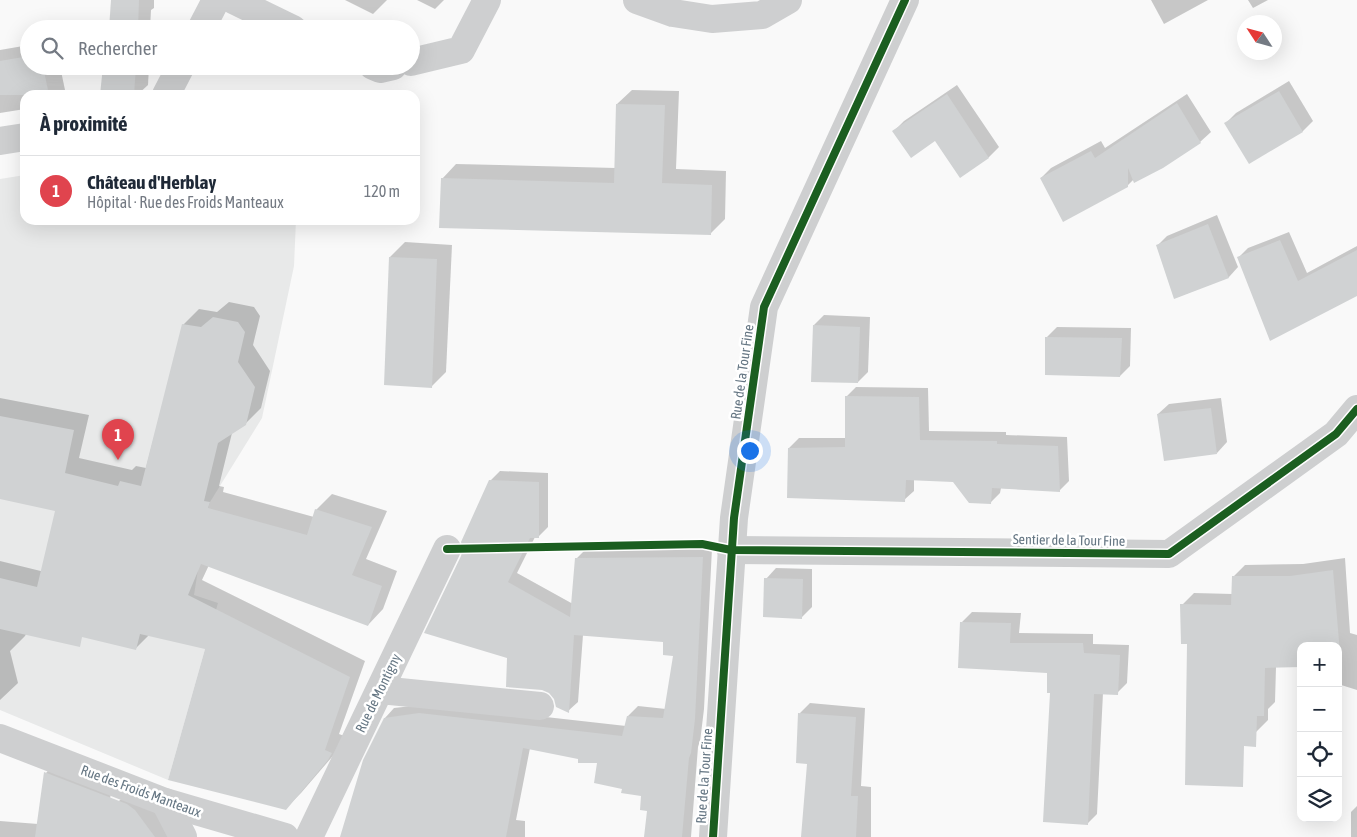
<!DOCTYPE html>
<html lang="fr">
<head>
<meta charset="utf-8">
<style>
  body { margin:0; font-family:"Asap Condensed",sans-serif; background:#f6f6f7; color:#1f2937 }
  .controls { position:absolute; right:15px; bottom:15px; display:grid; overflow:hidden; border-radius:10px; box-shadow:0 5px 20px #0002 }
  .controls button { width:45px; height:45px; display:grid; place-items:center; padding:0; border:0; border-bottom:1px solid #e0e1e3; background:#fff; color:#1f2937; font:25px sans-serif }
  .compass { position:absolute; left:1237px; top:15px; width:45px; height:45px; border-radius:50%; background:#fff; box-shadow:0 5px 20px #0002; rotate:306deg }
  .you { position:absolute; left:749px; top:450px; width:18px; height:18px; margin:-12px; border:4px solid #fff; border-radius:50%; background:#1a73e8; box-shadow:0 0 0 8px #1a73e833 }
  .badge { display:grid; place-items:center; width:32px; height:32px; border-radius:50%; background:#0f766e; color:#fff; font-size:16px; font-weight:700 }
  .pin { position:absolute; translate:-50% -41px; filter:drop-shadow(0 1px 2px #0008) }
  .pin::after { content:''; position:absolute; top:26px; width:18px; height:15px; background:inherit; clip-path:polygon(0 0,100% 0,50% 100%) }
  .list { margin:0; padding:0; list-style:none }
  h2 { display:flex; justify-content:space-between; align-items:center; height:65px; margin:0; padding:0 20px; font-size:21px }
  h2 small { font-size:16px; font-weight:400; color:#747a83 }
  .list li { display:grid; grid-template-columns:32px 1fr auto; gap:15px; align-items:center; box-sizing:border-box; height:70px; padding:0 20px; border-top:1px solid #e0e1e3 }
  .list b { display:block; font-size:19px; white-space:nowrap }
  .list p { margin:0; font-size:16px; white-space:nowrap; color:#747a83 }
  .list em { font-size:16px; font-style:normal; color:#747a83 }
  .icon { flex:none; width:28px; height:28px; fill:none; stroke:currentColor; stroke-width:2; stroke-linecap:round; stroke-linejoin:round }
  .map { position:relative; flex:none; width:1357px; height:837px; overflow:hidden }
  .search { position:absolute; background:#fff; box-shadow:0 5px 20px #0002; left:20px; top:20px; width:400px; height:55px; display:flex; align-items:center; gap:12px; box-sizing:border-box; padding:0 18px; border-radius:28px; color:#747a83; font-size:19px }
  .panel { position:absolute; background:#fff; box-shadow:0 5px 20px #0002; left:20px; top:90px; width:400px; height:135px; border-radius:15px }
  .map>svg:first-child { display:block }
  .built { fill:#e8e9e9 }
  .shadow { fill:#0003 }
  .building { fill:#d0d2d3 }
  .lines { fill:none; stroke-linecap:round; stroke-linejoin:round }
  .minor { stroke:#cecfd0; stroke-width:28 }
  .cycleway-casing { stroke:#fff; stroke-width:11 }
  .cycleway { stroke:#1b5e20; stroke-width:8 }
  .labels { text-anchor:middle; stroke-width:5; stroke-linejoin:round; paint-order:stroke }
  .street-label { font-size:14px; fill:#657683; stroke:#fff }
</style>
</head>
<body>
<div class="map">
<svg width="1357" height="837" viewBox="0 0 1357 837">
  <rect width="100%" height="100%" fill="#f9f9f9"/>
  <polygon class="built" points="25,175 25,220 296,220 294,266 262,418 210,502 207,512 194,595 218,603 168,780 0,710 0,179"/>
  <g class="shadow">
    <polygon points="112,0 154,0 154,8 151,10 150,29 110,29"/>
    <polygon points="345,0 387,0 373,14"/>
    <polygon points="417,0 444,0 435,9"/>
    <polygon points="1151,0 1208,0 1164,24"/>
    <polygon points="1248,0 1268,0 1253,8"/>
    <polygon points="29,45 29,66 60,66 65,90 60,95 25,95 25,109 0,113 0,50"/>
    <polygon points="105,66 149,66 148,85 137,95 102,95"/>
    <polygon points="1289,81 1313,121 1303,131 1249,162 1226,123 1236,113"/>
    <polygon points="957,85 999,147 989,157 960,176 936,139 894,131 904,121"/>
    <polygon points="632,90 679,91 676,169 726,171 725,219 710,234 442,179 456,164 616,168 617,104"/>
    <polygon points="1187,94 1211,132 1200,142 1162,167 1134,179 1127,186 1041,178 1051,168 1101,141 1105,148"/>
    <polygon points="1217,215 1238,267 1229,277 1175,298 1157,246 1167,236"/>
    <polygon points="1289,232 1307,273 1357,246 1357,294 1271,339 1239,257 1248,248"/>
    <polygon points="405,242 452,245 446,372 431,387 390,257"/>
    <polygon points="229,302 254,307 260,316 253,345 270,371 261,408 245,424 232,433 219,486 224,487 223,492 314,517 316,510 332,494 387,511 366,559 397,571 383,609 368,625 209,565 202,580 365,661 339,734 347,737 344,743 301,793 285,809 207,648 149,635 135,649 56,510 0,497 0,398 89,415 79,458 132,470 136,466 146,468 183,325 199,309 217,312"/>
    <polygon points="824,315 870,317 868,372 858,382 814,325"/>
    <polygon points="1057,327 1131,328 1130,366 1120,376 1047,337"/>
    <polygon points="856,387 928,388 929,431 1006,432 1006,435 1067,437 1069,481 1059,491 1001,488 1000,493 991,502 954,481 914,479 914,491 904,500 789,448 799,438 847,438 846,397"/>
    <polygon points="1221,398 1227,442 1217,453 1158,414 1169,404"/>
    <polygon points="500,471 548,473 548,527 538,537 535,537 517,573 573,604 577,558 586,549 712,548 704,709 700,742 698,747 691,837 646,837 649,810 642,795 623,788 599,761 530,748 516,820 525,821 525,837 341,837 385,718 394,708 430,704 626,726 628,716 638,706 666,709 675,655 665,641 583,635 578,702 568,711 549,692 508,657 462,556 490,481"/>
    <polygon points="1345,558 1350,633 1357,635 1357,690 1338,684 1338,646 1301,646 1276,667 1275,702 1268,709 1268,720 1256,732 1189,643 1182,605 1194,593 1233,594 1233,577 1245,565 1303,564"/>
    <polygon points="0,561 57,575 25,636 10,651 18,683 0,700"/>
    <polygon points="776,568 812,569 812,607 802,617 766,579"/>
    <polygon points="972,612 1021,613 1019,633 1093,634 1093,644 1129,645 1127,683 1117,693 1103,693 1097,814 1087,824 1051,691 1049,672 962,622"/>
    <polygon points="810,703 865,708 861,786 871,787 871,837 804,837 809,763 800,713"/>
    <polygon points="60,758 113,780 104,837 0,837 0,821 38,824 46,773"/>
    <polygon points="132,788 147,794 175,837 123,837 119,801"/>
    <polygon points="1357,806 1357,837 1351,837 1351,812"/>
  </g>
  <g class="building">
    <polygon points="111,0 139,0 138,29 109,29"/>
    <polygon points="29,56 29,66 43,66 49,95 0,95 0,61"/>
    <polygon points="103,66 136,66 134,95 100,95"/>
    <polygon points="1279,91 1303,132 1249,164 1224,123"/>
    <polygon points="947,94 989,158 960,178 935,141 911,158 892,131"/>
    <polygon points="1177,103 1201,143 1163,168 1134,183 1128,168 1128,187 1063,222 1040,178 1091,151 1095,158"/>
    <polygon points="616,104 665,105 662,183 712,185 711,235 439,228 441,178 614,183"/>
    <polygon points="1208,224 1229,278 1174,299 1156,245"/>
    <polygon points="1280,240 1298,281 1357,250 1357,296 1270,341 1237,257"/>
    <polygon points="389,257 437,259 432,388 384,385"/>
    <polygon points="213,317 238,322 245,332 238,362 255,387 246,425 218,443 204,501 210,502 208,508 307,535 315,509 372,527 352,575 382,586 368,626 201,564 188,595 350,677 325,750 332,753 328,760 286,810 168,780 205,649 140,634 136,650 82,637 80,647 0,629 0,578 37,587 55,511 0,499 0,416 74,430 65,473 118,486 120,481 141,486 182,324 201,327"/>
    <polygon points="813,325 860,327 858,383 811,382"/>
    <polygon points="1045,337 1122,338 1120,377 1045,375"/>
    <polygon points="845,396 919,397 920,440 997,441 997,444 1058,446 1060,492 992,488 991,504 969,503 953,482 906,480 905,502 787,498 788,448 845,447"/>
    <polygon points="1211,408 1217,454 1164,461 1157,414"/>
    <polygon points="489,480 539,482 539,538 530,538 508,582 570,617 575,558 703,557 695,719 691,753 689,758 682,837 644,837 647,811 640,810 641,796 621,793 622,789 594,783 597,763 578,763 578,759 523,748 506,837 340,837 363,760 384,718 419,713 622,736 627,716 663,718 673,656 663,655 663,642 574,635 569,713 556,707 554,699 549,693 542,690 506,687 507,658 424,633 461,556 463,548 461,542"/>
    <polygon points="1333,570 1341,665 1338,665 1338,646 1301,646 1301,667 1265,668 1264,716 1257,716 1256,747 1244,746 1243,787 1185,785 1187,644 1181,644 1180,604 1231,605 1232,576 1290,576"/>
    <polygon points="764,578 803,579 802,619 763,617"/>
    <polygon points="960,622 1011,623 1010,643 1083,643 1084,653 1120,655 1118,695 1094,694 1088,825 1043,822 1050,693 1047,693 1047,673 958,668"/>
    <polygon points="798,713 856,717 851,796 858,796 856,837 801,837 807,764 796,763"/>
    <polygon points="44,772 127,804 135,810 155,837 35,837"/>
  </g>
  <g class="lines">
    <g class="minor">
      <polyline points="233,0 293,29"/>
      <polyline points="637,0 673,13 712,19 762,15 788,0"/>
      <polyline points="201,29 216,0"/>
      <polyline points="411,62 461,50 487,0"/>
      <polyline points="373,66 380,69 393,66"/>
      <polyline points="166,95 181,66"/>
      <polyline points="0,141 25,137"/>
      <polyline points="731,550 1169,554 1336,434 1357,409"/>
      <polyline points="380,690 540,706"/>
      <polyline points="0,738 165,802 285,837"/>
      <polyline points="165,802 183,837"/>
      <polyline points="309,837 447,549"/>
      <polyline points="713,837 734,518 764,307 905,0"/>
    </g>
    <g class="cycleway-casing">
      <g id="cycleway">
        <polyline points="447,549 702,544 731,550 1169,554 1336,434 1357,409"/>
        <polyline points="713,837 734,518 764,307 905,0"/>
      </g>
    </g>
    <use href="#cycleway" class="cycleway"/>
  </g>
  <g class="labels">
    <g class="street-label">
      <text transform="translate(742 372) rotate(-82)" y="5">Rue de la Tour Fine</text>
      <text transform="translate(1069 540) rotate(1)" y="5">Sentier de la Tour Fine</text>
      <text transform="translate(378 693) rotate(-64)" y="5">Rue de Montigny</text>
      <text transform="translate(704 776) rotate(-86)" y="5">Rue de la Tour Fine</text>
      <text transform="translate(141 791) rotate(20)" y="5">Rue des Froids Manteaux</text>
    </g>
  </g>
</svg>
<div class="controls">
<button>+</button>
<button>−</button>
<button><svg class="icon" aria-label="locate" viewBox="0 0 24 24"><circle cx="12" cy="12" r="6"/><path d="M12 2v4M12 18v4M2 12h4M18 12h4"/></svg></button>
<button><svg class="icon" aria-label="layers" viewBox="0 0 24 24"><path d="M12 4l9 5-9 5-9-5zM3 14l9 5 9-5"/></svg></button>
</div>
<svg class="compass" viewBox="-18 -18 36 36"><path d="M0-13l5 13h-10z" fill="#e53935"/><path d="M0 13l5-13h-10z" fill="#747a83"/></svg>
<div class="you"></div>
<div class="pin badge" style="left:118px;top:460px;background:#e0444e">1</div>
<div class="search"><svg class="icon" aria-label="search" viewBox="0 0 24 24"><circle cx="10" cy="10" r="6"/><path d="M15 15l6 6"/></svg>Rechercher</div>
<section class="panel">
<h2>À proximité<small></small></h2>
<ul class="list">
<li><span class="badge" style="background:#e0444e">1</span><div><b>Château d'Herblay</b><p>Hôpital · Rue des Froids Manteaux</p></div><em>120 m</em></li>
</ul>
</section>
</div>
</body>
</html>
